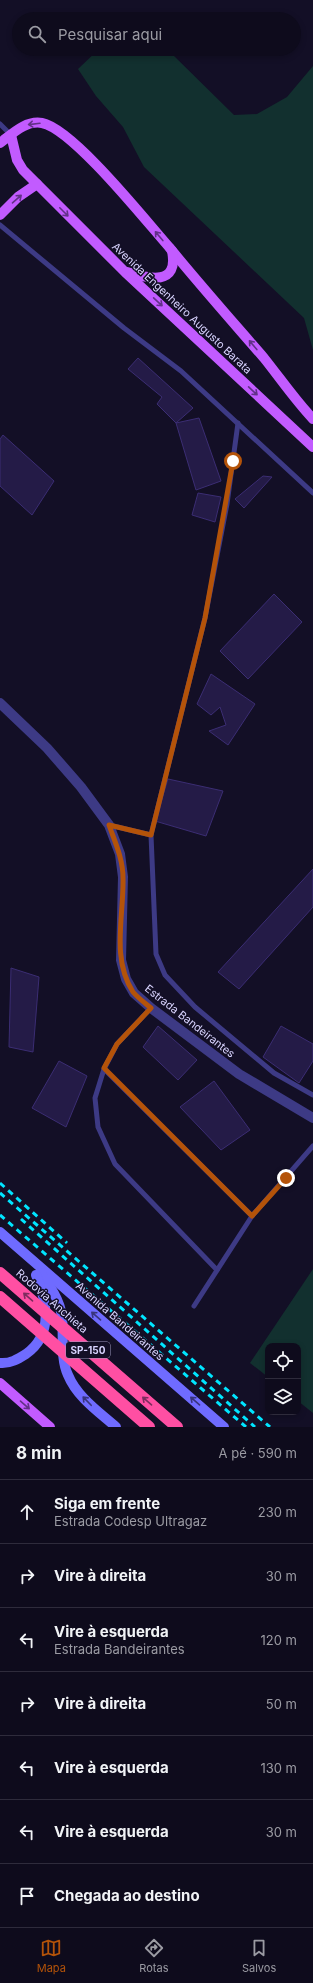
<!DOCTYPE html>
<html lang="pt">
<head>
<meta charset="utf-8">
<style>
  body { margin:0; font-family:Inter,sans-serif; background:#171425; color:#f1f3f6 }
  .controls { position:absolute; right:12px; bottom:12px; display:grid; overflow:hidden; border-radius:8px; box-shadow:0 2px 6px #0003 }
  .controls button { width:36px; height:36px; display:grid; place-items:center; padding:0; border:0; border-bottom:1px solid #2e2b3b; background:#0e0b1c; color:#f1f3f6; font:20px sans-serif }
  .stop { position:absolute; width:12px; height:12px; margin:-9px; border:3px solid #b45309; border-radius:50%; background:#fff }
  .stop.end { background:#b45309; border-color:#fff; box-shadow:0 1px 4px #0008 }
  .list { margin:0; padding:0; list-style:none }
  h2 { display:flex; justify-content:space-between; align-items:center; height:52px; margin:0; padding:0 16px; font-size:17px }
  h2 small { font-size:13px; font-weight:400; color:#9b9ba3 }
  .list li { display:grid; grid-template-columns:26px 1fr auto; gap:12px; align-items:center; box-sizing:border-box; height:64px; padding:0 16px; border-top:1px solid #2e2b3b }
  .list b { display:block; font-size:15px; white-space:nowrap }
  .list p { margin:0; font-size:13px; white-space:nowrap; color:#9b9ba3 }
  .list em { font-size:13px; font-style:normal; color:#9b9ba3 }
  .icon { flex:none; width:22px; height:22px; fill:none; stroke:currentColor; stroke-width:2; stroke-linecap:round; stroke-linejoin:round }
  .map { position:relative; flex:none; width:313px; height:1427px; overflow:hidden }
  .search { position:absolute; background:#0e0b1c; box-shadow:0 2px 6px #0003; left:12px; right:12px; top:12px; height:44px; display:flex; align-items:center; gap:10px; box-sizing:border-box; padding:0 14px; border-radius:22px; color:#9b9ba3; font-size:15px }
  .sheet { height:500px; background:#0e0b1c }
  nav { display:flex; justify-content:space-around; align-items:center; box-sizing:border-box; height:56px; border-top:1px solid #2e2b3b; background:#0e0b1c; font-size:11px; color:#9b9ba3 }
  nav a { display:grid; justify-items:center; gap:2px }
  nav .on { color:#b45309 }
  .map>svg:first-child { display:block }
  .green { fill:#12302f }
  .building { fill:#241b47; stroke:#3b2d73 }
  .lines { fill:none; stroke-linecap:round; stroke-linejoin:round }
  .service { stroke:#3d3a85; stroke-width:5 }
  .minor { stroke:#3d3a85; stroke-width:10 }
  .secondary { stroke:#6f6bff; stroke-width:10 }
  .primary { stroke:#c25bff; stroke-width:10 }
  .rail { stroke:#00e5ff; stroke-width:3; stroke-dasharray:6 5; stroke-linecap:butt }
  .motorway-bridge { stroke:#ff4fa3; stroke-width:12 }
  .oneway { stroke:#623188 }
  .oneway2 { stroke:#7d2c5e }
  .oneway3 { stroke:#38347d }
  .route { stroke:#b45309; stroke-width:5 }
  .labels { text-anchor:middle; stroke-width:3; stroke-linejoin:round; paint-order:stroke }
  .shield { fill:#130f26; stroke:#9e99be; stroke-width:1 }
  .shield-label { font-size:10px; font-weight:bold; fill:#d9d4ff }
  .street-label { font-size:11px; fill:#d9d4ff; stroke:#130f26 }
</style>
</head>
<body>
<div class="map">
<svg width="313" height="1427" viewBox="0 0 313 1427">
  <rect width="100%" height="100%" fill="#130f26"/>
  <g class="green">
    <polygon points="99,49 163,49 173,55 234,115 257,114 287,97 313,66 313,350 304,318 144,167 123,127 96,96 78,69"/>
    <polygon points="313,1269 313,1413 298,1401 298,1346 268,1346 268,1377 250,1363"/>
  </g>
  <g class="building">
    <polygon points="138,358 193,408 176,423 157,404 162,397 128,369"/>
    <polygon points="199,418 221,481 196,490 176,423"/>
    <polygon points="3,435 54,481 32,515 0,486 0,439"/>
    <polygon points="263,476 272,477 244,508 235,499"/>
    <polygon points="198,493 221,497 215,522 192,515"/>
    <polygon points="274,594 302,622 248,679 220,651"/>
    <polygon points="211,674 255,704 228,745 209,731 226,725 220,707 211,715 197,704"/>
    <polygon points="168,779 223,791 206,836 155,821"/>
    <polygon points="313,869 313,907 239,989 218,972"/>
    <polygon points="11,968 39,977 33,1052 9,1047"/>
    <polygon points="158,1026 197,1060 178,1080 143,1047"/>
    <polygon points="281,1026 313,1044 313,1061 299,1083 263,1057"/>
    <polygon points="59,1061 87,1076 66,1127 32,1108"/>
    <polygon points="214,1081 250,1130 221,1150 180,1107"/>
  </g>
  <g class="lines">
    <g class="service">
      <polyline points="0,124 11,135"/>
      <polyline points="0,225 124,328 181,371 313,493"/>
      <polyline points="238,423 227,504 205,618 151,835 156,954 165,975 195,1007 274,1073 313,1095"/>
      <polyline points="109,825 151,835"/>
      <polyline points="151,1008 117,1044 104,1069 252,1216"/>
      <polyline points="104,1069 95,1098 98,1127 115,1164 217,1270"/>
      <polyline points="194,1306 252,1216 313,1146"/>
    </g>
    <polyline class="minor" points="0,703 47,748 81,787 109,825 120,854 123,877 121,960 126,979 134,993 151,1008 239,1074 313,1118"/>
    <g class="secondary">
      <polyline points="0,1232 224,1427"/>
      <path d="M40,1273C50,1286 60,1300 62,1317C64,1335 60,1358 68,1375C77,1397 99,1412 116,1427"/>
      <path d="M0,1363C10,1364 18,1359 26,1354C54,1334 47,1302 36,1275"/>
    </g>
    <g class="primary">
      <polyline points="11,135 17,160 23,170 125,272 313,447"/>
      <path d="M0,143C12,134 26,120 42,123C73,129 146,221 169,247C200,285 232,321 264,358C280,378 295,400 313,419"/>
      <polyline points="0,215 18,197 37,184"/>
      <path d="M127,272C149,279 179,286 172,251"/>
      <polyline points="0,1383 50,1427"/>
    </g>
    <g class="rail">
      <polyline points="0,1183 67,1243"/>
      <polyline points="0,1193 270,1427"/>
      <polyline points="0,1215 246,1427"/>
      <polyline points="21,1219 255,1427"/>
    </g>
    <g class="motorway-bridge">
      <polyline points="0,1273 177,1427"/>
      <polyline points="0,1297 149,1427"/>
    </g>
  </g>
  <defs><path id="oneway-shaft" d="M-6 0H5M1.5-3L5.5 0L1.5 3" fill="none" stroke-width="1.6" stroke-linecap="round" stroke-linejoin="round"/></defs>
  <g class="oneway">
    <use href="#oneway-shaft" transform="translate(34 124) rotate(173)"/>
    <use href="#oneway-shaft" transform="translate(17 199) rotate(-41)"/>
    <use href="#oneway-shaft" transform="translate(64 212) rotate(45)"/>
    <use href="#oneway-shaft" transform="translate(159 236) rotate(-130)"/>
    <use href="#oneway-shaft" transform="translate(158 302) rotate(43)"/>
    <use href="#oneway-shaft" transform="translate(253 345) rotate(-130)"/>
    <use href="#oneway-shaft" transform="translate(253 391) rotate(43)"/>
    <use href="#oneway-shaft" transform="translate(25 1405) rotate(41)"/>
  </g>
  <g class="oneway2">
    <use href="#oneway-shaft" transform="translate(28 1297) rotate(-139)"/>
    <use href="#oneway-shaft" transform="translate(147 1401) rotate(-139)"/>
  </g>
  <g class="oneway3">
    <use href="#oneway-shaft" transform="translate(96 1316) rotate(-139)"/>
    <use href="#oneway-shaft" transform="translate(87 1401) rotate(-134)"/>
    <use href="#oneway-shaft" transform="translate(195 1401) rotate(-139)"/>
  </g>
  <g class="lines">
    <path class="route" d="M233,461L205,618L151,835L109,825C115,842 123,859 123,878C124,916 111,958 133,992C138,998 145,1003 151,1008L117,1044L104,1068L252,1216L286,1178"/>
  </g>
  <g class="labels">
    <rect class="shield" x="66" y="1342" width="44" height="16" rx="3"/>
    <g class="shield-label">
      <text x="88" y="1354">SP-150</text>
    </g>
    <g class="street-label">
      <text transform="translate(182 308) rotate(43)" y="4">Avenida Engenheiro Augusto Barata</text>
      <text transform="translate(190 1021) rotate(38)" y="4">Estrada Bandeirantes</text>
      <text transform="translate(52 1301) rotate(41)" y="4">Rodovia Anchieta</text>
      <text transform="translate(120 1321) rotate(41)" y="4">Avenida Bandeirantes</text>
    </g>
  </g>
</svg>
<div class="controls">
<button><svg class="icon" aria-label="locate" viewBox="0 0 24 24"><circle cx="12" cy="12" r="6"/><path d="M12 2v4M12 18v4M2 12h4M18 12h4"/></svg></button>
<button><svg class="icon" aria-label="layers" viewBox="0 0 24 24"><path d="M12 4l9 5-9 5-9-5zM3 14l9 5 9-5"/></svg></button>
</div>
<div class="stop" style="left:233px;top:461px"></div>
<div class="stop end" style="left:286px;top:1178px"></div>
<div class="search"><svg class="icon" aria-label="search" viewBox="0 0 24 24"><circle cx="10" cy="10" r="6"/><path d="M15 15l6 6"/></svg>Pesquisar aqui</div>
</div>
<section class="sheet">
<h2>8 min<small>A pé · 590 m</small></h2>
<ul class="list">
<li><svg class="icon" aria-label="ahead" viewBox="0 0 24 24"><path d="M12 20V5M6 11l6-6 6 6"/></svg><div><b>Siga em frente</b><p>Estrada Codesp Ultragaz</p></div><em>230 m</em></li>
<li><svg class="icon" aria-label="right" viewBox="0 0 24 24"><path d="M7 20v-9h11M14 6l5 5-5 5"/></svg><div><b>Vire à direita</b></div><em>30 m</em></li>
<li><svg class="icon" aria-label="left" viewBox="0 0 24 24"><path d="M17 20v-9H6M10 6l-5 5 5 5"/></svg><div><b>Vire à esquerda</b><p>Estrada Bandeirantes</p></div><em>120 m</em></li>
<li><svg class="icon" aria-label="right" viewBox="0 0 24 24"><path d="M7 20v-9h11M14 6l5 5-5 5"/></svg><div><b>Vire à direita</b></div><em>50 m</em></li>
<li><svg class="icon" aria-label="left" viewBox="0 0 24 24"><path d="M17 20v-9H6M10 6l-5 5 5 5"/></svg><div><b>Vire à esquerda</b></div><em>130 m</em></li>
<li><svg class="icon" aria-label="left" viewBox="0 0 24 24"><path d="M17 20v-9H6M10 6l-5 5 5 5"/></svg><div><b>Vire à esquerda</b></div><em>30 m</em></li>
<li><svg class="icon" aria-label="arrive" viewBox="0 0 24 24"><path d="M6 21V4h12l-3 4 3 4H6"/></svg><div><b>Chegada ao destino</b></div></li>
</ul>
</section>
<nav>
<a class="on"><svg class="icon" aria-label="map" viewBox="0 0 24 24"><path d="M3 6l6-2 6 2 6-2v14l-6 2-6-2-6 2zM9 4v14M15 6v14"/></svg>Mapa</a>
<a><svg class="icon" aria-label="directions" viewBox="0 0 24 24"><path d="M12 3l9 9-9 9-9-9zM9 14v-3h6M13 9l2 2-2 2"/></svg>Rotas</a>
<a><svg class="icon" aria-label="saved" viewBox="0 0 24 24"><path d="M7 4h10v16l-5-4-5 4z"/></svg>Salvos</a>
</nav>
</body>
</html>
